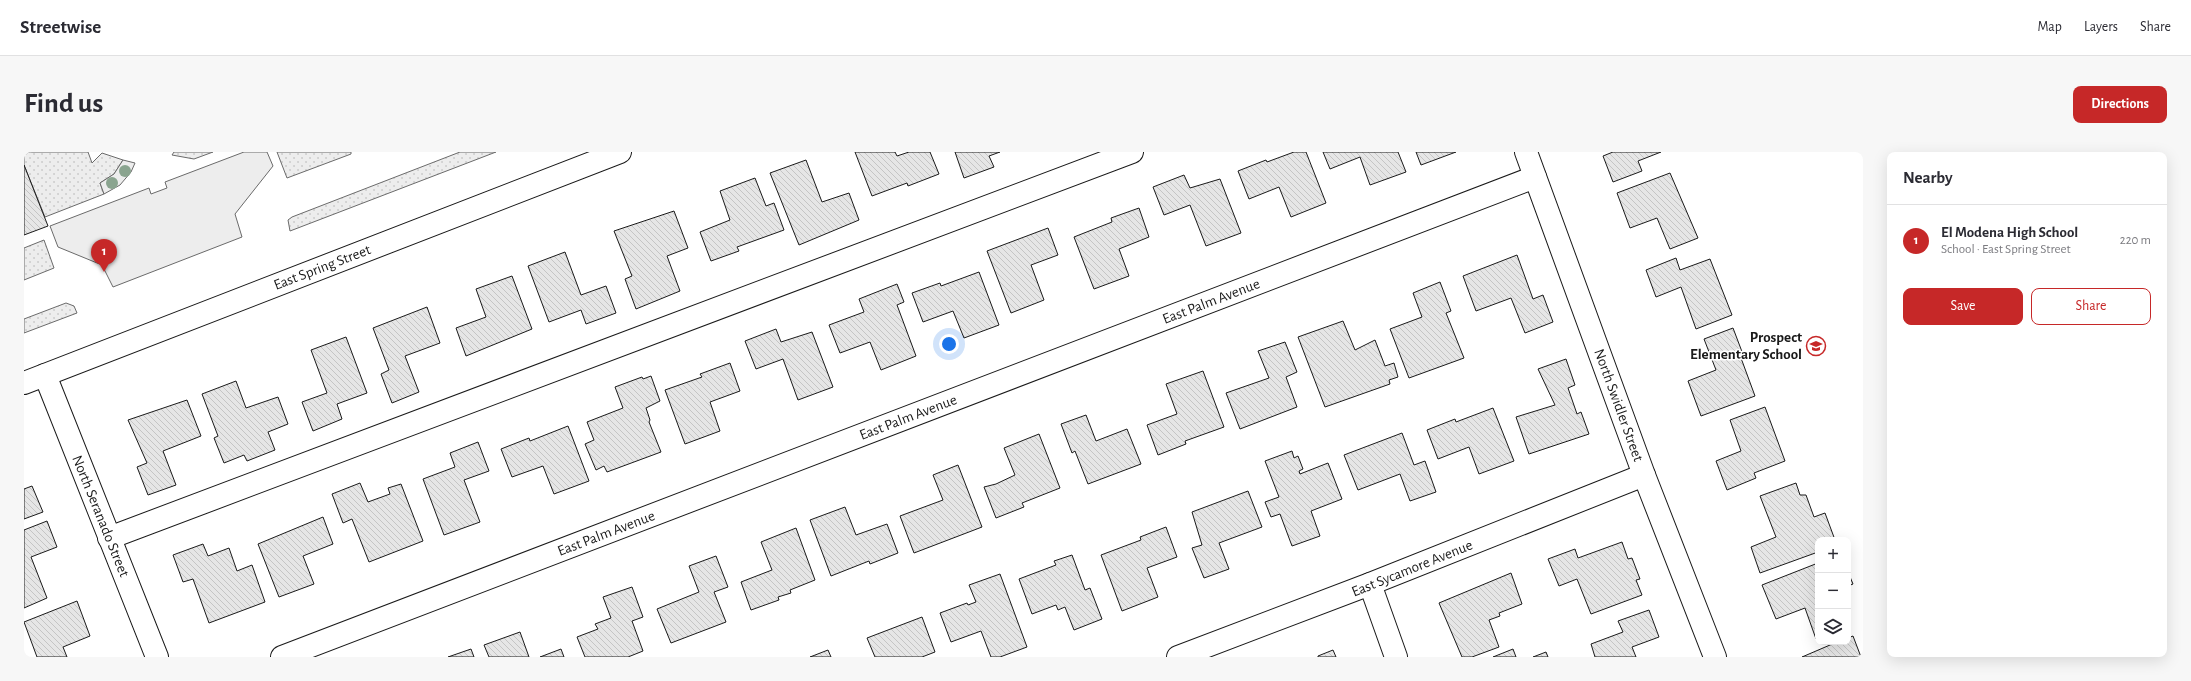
<!DOCTYPE html>
<html lang="en">
<head>
<meta charset="utf-8">
<style>
  body { margin:0; font-family:"Alegreya Sans",sans-serif; background:#f7f7f7; color:#2b2b33 }
  .controls { position:absolute; right:12px; bottom:12px; display:grid; overflow:hidden; border-radius:8px; box-shadow:0 4px 16px #0002 }
  .controls button { width:36px; height:36px; display:grid; place-items:center; padding:0; border:0; border-bottom:1px solid #e1e1e2; background:#fff; color:#2b2b33; font:20px sans-serif }
  .you { position:absolute; left:925px; top:192px; width:14px; height:14px; margin:-10px; border:3px solid #fff; border-radius:50%; background:#1a73e8; box-shadow:0 0 0 6px #1a73e833 }
  .badge { display:grid; place-items:center; width:26px; height:26px; border-radius:50%; background:#c62828; color:#fff; font-size:13px; font-weight:700 }
  .pin { position:absolute; translate:-50% -33px; filter:drop-shadow(0 1px 2px #0008) }
  .pin::after { content:''; position:absolute; top:21px; width:14px; height:12px; background:inherit; clip-path:polygon(0 0,100% 0,50% 100%) }
  .list { margin:0; padding:0; list-style:none }
  h2 { display:flex; justify-content:space-between; align-items:center; height:52px; margin:0; padding:0 16px; font-size:17px }
  h2 small { font-size:13px; font-weight:400; color:#7c7c81 }
  .list li { display:grid; grid-template-columns:26px 1fr auto; gap:12px; align-items:center; box-sizing:border-box; height:72px; padding:0 16px; border-top:1px solid #e1e1e2 }
  .list b { display:block; font-size:15px; white-space:nowrap }
  .list p { margin:0; font-size:13px; white-space:nowrap; color:#7c7c81 }
  .list em { font-size:13px; font-style:normal; color:#7c7c81 }
  .actions { display:flex; gap:8px; padding:12px 16px }
  .actions a { flex:1; padding:9px 0; border:1px solid #c62828; border-radius:8px; text-align:center; font-size:14px; color:#c62828 }
  .actions .main { background:#c62828; color:#fff }
  .icon { flex:none; width:22px; height:22px; fill:none; stroke:currentColor; stroke-width:2; stroke-linecap:round; stroke-linejoin:round }
  .map { position:relative; flex:none; width:1839px; height:505px; overflow:hidden; border-radius:8px }
  header { display:flex; align-items:center; gap:24px; box-sizing:border-box; height:56px; padding:0 20px; background:#fff; border-bottom:1px solid #e1e1e2 }
  header strong { font-size:19px }
  nav { display:flex; gap:22px; margin-inline-start:auto; font-size:14px }
  .intro { display:flex; align-items:center; justify-content:space-between; box-sizing:border-box; height:96px; padding:0 24px }
  h1 { margin:0; font-size:28px }
  .button { padding:10px 18px; border-radius:8px; background:#c62828; color:#fff; font-size:14px; font-weight:700 }
  main { display:flex; gap:24px; padding:0 24px }
  aside { flex:1; background:#fff; border-radius:8px; box-shadow:0 4px 16px #0002 }
  .map>svg:first-child { display:block }
  .grass { fill:url(#grass-dots); stroke:#6a6a6a }
  .built { fill:#ededed; stroke:#6a6a6a }
  .building { fill:url(#building-back-hatch); stroke:#1a1a1a }
  .lines { fill:none; stroke-linecap:round; stroke-linejoin:round }
  .minor-casing { stroke:#1a1a1a; stroke-width:24 }
  .minor { stroke:#fff; stroke-width:22 }
  .tree { fill:#8aa48f }
  .labels { text-anchor:middle; stroke-width:3; stroke-linejoin:round; paint-order:stroke }
  .street-label { font-size:15px; fill:#1a1a1a; stroke:#fff }
  .poi-label { font-size:15px; font-weight:bold; fill:#1a1a1a; stroke:#fff; text-anchor:end }
</style>
</head>
<body>
<header>
<strong>Streetwise</strong>
<nav><a>Map</a><a>Layers</a><a>Share</a></nav>
</header>
<div class="intro"><h1>Find us</h1><a class="button">Directions</a></div>
<main>
<div class="map">
<svg width="1839" height="505" viewBox="0 0 1839 505">
  <defs>
    <pattern id="grass-dots" width="8" height="8" patternUnits="userSpaceOnUse"><rect width="8" height="8" fill="#ededed"/><path d="M2 2h.1M6 6h.1" fill="none" stroke="#cbcbcb" stroke-width="1.8" stroke-linecap="round"/></pattern>
    <pattern id="building-back-hatch" width="6" height="6" patternUnits="userSpaceOnUse"><rect width="6" height="6" fill="#e6e6e6"/><path d="M-1 5l2 2M0 0l6 6M5-1l2 2" fill="none" stroke="#c5c5c5"/></pattern>
  </defs>
  <rect width="100%" height="100%" fill="#fff"/>
  <g class="grass">
    <polygon points="6,0 64,0 68,11 78,1 99,8 90,22 76,31 80,42 21,65 0,13 0,2"/>
    <polygon points="150,0 189,0 170,7 148,3"/>
    <polygon points="253,0 327,0 327,2 263,26"/>
    <polygon points="436,0 472,0 266,79 264,68 268,65"/>
    <polygon points="20,88 30,116 0,128 0,96"/>
    <polygon points="42,151 50,154 53,161 0,181 0,167"/>
  </g>
  <g class="built">
    <polygon points="220,0 243,0 249,14 211,62 218,85 89,135 78,113 34,95 26,74 125,36 127,42 143,36 141,30"/>
    <polygon points="99,8 111,11 107,20 96,33 80,42 76,31 90,22"/>
  </g>
  <g class="building">
    <polygon points="831,0 871,0 873,4 885,0 906,0 915,22 884,34 883,31 848,44"/>
    <polygon points="931,0 976,0 965,4 970,15 940,26"/>
    <polygon points="1270,0 1282,0 1302,51 1267,65 1255,35 1225,47 1214,19 1242,8 1243,10"/>
    <polygon points="1299,0 1374,0 1382,20 1346,33 1336,5 1306,17"/>
    <polygon points="1392,0 1432,0 1397,13"/>
    <polygon points="1589,0 1637,0 1614,9 1618,19 1589,30 1579,4"/>
    <polygon points="782,8 798,50 825,41 835,68 775,93 746,21"/>
    <polygon points="0,13 24,74 0,83"/>
    <polygon points="1646,21 1674,86 1646,97 1633,66 1606,76 1593,41"/>
    <polygon points="1160,23 1166,36 1196,27 1217,81 1182,94 1166,53 1140,63 1129,35"/>
    <polygon points="731,26 742,54 750,51 760,78 713,95 715,99 687,109 676,80 706,68 696,39"/>
    <polygon points="1115,56 1125,85 1095,97 1105,124 1070,137 1050,85 1088,70 1087,66"/>
    <polygon points="650,59 664,96 643,104 656,139 612,157 601,127 608,124 590,79"/>
    <polygon points="1024,76 1034,103 1007,113 1020,148 987,161 963,99"/>
    <polygon points="541,100 557,143 582,134 592,161 562,172 557,158 525,170 504,114"/>
    <polygon points="1493,103 1509,147 1519,143 1529,170 1501,181 1487,146 1452,159 1439,124"/>
    <polygon points="1652,106 1656,118 1686,107 1708,163 1672,177 1657,135 1632,145 1622,118"/>
    <polygon points="955,120 975,173 940,186 929,159 899,170 888,141 916,131 917,134"/>
    <polygon points="488,124 508,177 442,204 432,176 462,165 452,137"/>
    <polygon points="1416,130 1427,159 1422,161 1440,206 1385,226 1366,177 1398,165 1389,141"/>
    <polygon points="873,132 880,150 873,153 892,204 857,218 846,190 816,201 805,173 840,160 835,147"/>
    <polygon points="403,155 416,191 381,204 395,240 368,251 357,222 365,218 349,176"/>
    <polygon points="1319,169 1331,198 1351,188 1361,214 1370,211 1374,225 1365,228 1366,232 1301,255 1274,185"/>
    <polygon points="1709,176 1720,205 1717,206 1731,244 1677,264 1664,229 1692,218 1680,187"/>
    <polygon points="752,177 757,190 788,180 809,235 774,248 759,207 732,217 721,189"/>
    <polygon points="322,185 343,241 313,252 318,267 289,279 278,250 303,241 287,198"/>
    <polygon points="1261,190 1273,220 1262,225 1273,255 1216,277 1202,241 1245,226 1234,199"/>
    <polygon points="1542,207 1551,233 1544,236 1553,262 1557,260 1565,282 1505,302 1492,265 1531,253 1514,217"/>
    <polygon points="706,211 716,239 686,250 696,279 661,292 641,238 678,225 676,222"/>
    <polygon points="1179,219 1200,275 1161,289 1162,292 1134,303 1123,273 1153,262 1142,232"/>
    <polygon points="627,224 636,249 622,256 626,268 625,270 637,300 583,320 580,314 572,318 561,292 570,288 563,270 599,256 591,235 618,225 619,227"/>
    <polygon points="212,229 222,256 254,245 264,272 244,280 251,298 223,309 220,303 200,311 190,286 194,284 178,242"/>
    <polygon points="163,248 177,284 139,299 152,333 124,343 113,315 123,311 104,268"/>
    <polygon points="1741,255 1761,309 1730,321 1732,326 1703,338 1692,309 1717,299 1706,268"/>
    <polygon points="1469,256 1490,309 1455,322 1445,295 1414,307 1403,278 1431,267 1432,270"/>
    <polygon points="1062,263 1072,289 1103,277 1117,312 1064,332 1051,299 1048,301 1037,272"/>
    <polygon points="544,274 565,329 530,342 519,314 488,325 477,297 505,286 506,289"/>
    <polygon points="1378,281 1390,313 1401,309 1412,340 1386,349 1376,322 1334,338 1320,303"/>
    <polygon points="1015,282 1036,336 998,351 1000,355 972,366 960,335 972,332 991,323 980,296"/>
    <polygon points="454,290 465,319 440,328 456,370 420,383 399,327 431,315 426,301"/>
    <polygon points="1268,299 1270,306 1274,304 1279,317 1275,319 1276,322 1304,311 1318,347 1287,359 1296,384 1268,394 1256,362 1247,365 1241,350 1255,345 1241,309"/>
    <polygon points="934,313 958,375 890,401 876,364 919,348 909,323"/>
    <polygon points="336,331 344,350 366,342 364,336 377,332 399,389 345,410 328,367 319,371 308,342"/>
    <polygon points="1772,331 1776,343 1782,343 1790,365 1801,361 1811,388 1794,388 1794,400 1736,421 1727,395 1752,385 1736,344"/>
    <polygon points="8,334 19,360 0,367 0,337"/>
    <polygon points="1224,339 1238,375 1195,391 1205,417 1180,426 1168,396 1178,393 1168,360"/>
    <polygon points="821,355 832,383 863,372 874,401 846,412 845,409 807,424 786,368"/>
    <polygon points="299,365 309,392 279,404 290,432 255,445 234,392"/>
    <polygon points="23,369 33,395 7,405 23,446 0,456 0,378"/>
    <polygon points="1142,375 1153,405 1123,416 1134,445 1098,459 1077,403 1117,388 1116,385"/>
    <polygon points="772,376 791,428 766,438 767,441 754,445 755,448 727,458 717,430 748,418 737,390"/>
    <polygon points="1598,390 1604,407 1608,406 1616,427 1612,428 1618,443 1567,462 1553,427 1535,434 1524,407 1551,397 1554,406"/>
    <polygon points="179,392 184,404 205,396 213,419 228,413 241,450 185,471 169,427 159,430 149,403"/>
    <polygon points="1048,403 1061,438 1066,436 1078,467 1050,478 1041,455 1034,458 1032,453 1008,462 995,427 1032,413 1030,409"/>
    <polygon points="692,404 704,435 690,440 702,470 647,491 633,457 675,440 665,414"/>
    <polygon points="1794,411 1794,486 1792,487 1781,456 1752,467 1738,433"/>
    <polygon points="1824,420 1829,432 1824,434"/>
    <polygon points="1487,421 1498,452 1475,461 1476,464 1465,468 1475,495 1448,505 1438,505 1415,451"/>
    <polygon points="976,422 1003,495 976,505 967,505 957,479 927,490 916,461 943,451 944,453 952,450 945,433"/>
    <polygon points="608,435 619,465 608,469 619,499 604,505 561,505 553,485 574,477 571,472 587,466 579,445"/>
    <polygon points="53,449 66,484 39,495 43,505 13,505 0,470"/>
    <polygon points="1625,458 1635,485 1608,495 1612,505 1571,505 1567,492 1599,480 1594,469"/>
    <polygon points="898,465 911,500 898,505 851,505 843,486"/>
    <polygon points="496,480 505,505 465,505 460,493"/>
    <polygon points="1829,484 1837,505 1778,505 1813,490 1824,490 1824,486"/>
    <polygon points="447,497 450,505 424,505"/>
    <polygon points="537,497 540,505 516,505"/>
    <polygon points="1489,497 1492,505 1469,505"/>
    <polygon points="804,498 807,505 786,505"/>
    <polygon points="1309,498 1312,505 1294,505 1294,504"/>
    <polygon points="1522,500 1524,505 1509,505"/>
  </g>
  <g class="lines">
    <g class="minor-casing">
      <g id="minor">
        <polyline points="1502,0 1620,323 1691,505"/>
        <polyline points="21,223 133,505"/>
        <polyline points="0,231 596,0"/>
        <polyline points="85,386 1108,0"/>
        <polyline points="1346,432 1372,505"/>
        <polyline points="258,505 1511,25"/>
        <polyline points="1154,505 1346,432 1620,323"/>
      </g>
    </g>
    <use href="#minor" class="minor"/>
  </g>
  <g class="tree">
    <circle cx="101" cy="19" r="6"/>
    <circle cx="88" cy="31" r="6"/>
  </g>
  <defs>
    <g id="school-ring" transform="scale(1)"><circle r="9.5" fill="#fff" stroke="#c62828" stroke-width="1.5"/><path d="M0-5L7-2L0 1L-7-2ZM-4 1L0 2.5L4 1V4Q0 6-4 4Z" fill="#c62828"/></g>
  </defs>
  <g fill-rule="evenodd">
    <use href="#school-ring" x="1792" y="194"/>
  </g>
  <g class="labels">
    <g class="street-label">
      <text transform="translate(298 115) rotate(-21)" y="5">East Spring Street</text>
      <text transform="translate(1187 149) rotate(-21)" y="5">East Palm Avenue</text>
      <text transform="translate(1595 253) rotate(70)" y="5">North Swidler Street</text>
      <text transform="translate(884 265) rotate(-21)" y="5">East Palm Avenue</text>
      <text transform="translate(77 364) rotate(68)" y="5">North Seranado Street</text>
      <text transform="translate(582 381) rotate(-21)" y="5">East Palm Avenue</text>
      <text transform="translate(1388 416) rotate(-22)" y="5">East Sycamore Avenue</text>
    </g>
    <g class="poi-label">
      <text x="1778" y="190">Prospect<tspan x="1778" dy="17">Elementary School</tspan></text>
    </g>
  </g>
</svg>
<div class="controls">
<button>+</button>
<button>−</button>
<button><svg class="icon" aria-label="layers" viewBox="0 0 24 24"><path d="M12 4l9 5-9 5-9-5zM3 14l9 5 9-5"/></svg></button>
</div>
<div class="you"></div>
<div class="pin badge" style="left:80px;top:120px">1</div>
</div>
<aside>
<h2>Nearby<small></small></h2>
<ul class="list">
<li><span class="badge">1</span><div><b>El Modena High School</b><p>School · East Spring Street</p></div><em>220 m</em></li>
</ul>
<div class="actions"><a class="main">Save</a><a>Share</a></div>
</aside>
</main>
</body>
</html>
